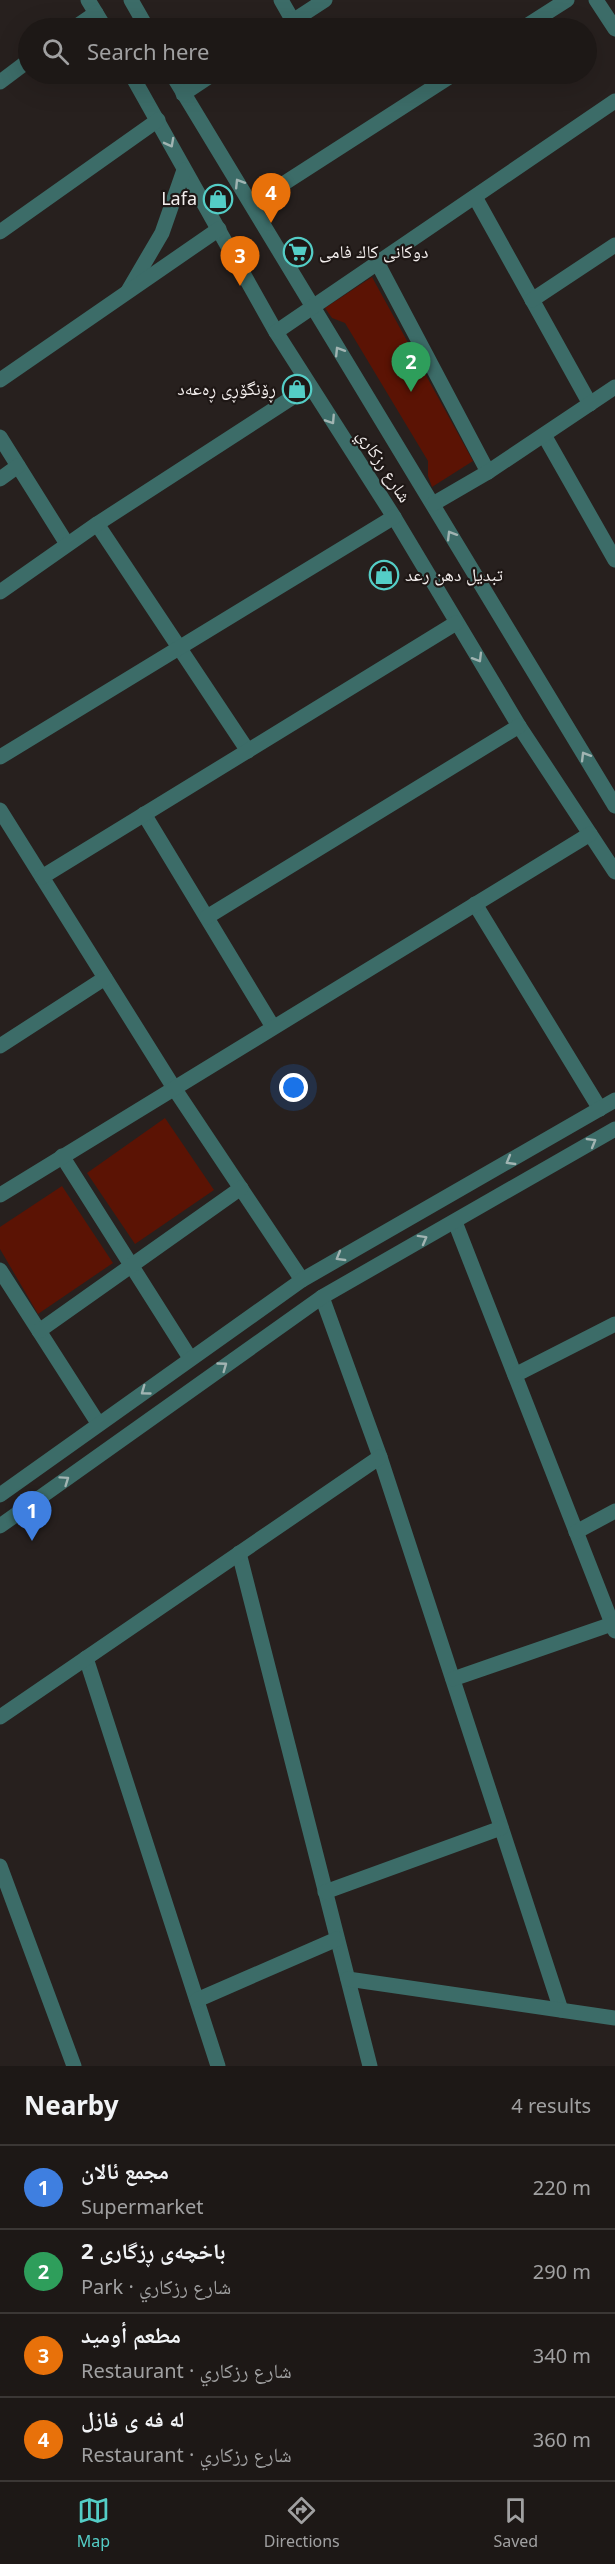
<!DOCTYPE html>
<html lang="en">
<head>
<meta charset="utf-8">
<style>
  body { margin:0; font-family:"Noto Sans","Noto Naskh Arabic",sans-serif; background:#2a2523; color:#f1f3f6 }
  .you { position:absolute; left:294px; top:1088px; width:21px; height:21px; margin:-15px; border:4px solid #fff; border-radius:50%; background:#1a73e8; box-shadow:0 0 0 9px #1a73e833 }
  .badge { display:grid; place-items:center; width:39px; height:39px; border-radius:50%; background:#54cdc6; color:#fff; font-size:20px; font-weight:700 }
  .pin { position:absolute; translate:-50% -50px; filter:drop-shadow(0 2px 3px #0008) }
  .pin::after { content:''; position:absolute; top:32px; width:21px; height:18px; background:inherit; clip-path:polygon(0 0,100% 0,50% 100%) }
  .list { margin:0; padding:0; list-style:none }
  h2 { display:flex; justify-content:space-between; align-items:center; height:78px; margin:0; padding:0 24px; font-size:26px }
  h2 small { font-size:20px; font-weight:400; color:#a0a0a1 }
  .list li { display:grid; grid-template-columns:39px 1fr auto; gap:18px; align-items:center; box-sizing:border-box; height:84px; padding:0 24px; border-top:2px solid #3b3735 }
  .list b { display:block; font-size:22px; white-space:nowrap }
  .list p { margin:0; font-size:20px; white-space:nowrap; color:#a0a0a1 }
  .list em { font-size:20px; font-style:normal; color:#a0a0a1 }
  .icon { flex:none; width:33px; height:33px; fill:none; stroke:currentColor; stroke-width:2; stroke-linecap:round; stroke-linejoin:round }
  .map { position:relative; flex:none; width:615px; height:2066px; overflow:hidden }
  .search { position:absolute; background:#1d1816; box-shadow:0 6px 24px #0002; left:18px; right:18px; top:18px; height:66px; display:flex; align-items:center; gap:15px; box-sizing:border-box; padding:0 21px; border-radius:33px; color:#a0a0a1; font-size:22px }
  .sheet { height:414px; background:#1d1816 }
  nav { display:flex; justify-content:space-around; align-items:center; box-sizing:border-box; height:84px; border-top:2px solid #3b3735; background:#1d1816; font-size:16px; color:#a0a0a1 }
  nav a { display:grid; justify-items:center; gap:3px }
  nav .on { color:#54cdc6 }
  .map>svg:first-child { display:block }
  .green { fill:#5b1304 }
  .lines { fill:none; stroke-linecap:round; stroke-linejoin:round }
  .minor { stroke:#3c6c68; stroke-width:15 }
  .oneway { stroke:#a1b4b2 }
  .labels { text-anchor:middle; stroke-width:4.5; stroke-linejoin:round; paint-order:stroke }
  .poi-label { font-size:18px; fill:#f4efee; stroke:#1e1715; text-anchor:end }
  .street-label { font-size:18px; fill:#f4efee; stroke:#1e1715 }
</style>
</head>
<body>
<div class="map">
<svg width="615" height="2066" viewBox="0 0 615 2066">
  <rect width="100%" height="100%" fill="#27201e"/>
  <g class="green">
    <polygon points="372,277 473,461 432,487 428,476 428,461 345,323 332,318 325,308"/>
    <polygon points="165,1118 214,1190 135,1244 87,1173"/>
    <polygon points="62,1186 113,1263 38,1314 0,1249 0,1227"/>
  </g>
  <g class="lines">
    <g class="minor">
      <polyline points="88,0 105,28"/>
      <polyline points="131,0 147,28"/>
      <polyline points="281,0 293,21"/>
      <polyline points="596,0 615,29"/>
      <polyline points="74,28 96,13"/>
      <polyline points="282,28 325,0"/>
      <polyline points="523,28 567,0"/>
      <polyline points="131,74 276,332 394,517 519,726 615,872"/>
      <polyline points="172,74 615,806"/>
      <polyline points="0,82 28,61"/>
      <polyline points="183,94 213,74"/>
      <polyline points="475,197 590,404"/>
      <polyline points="252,204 454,74"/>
      <polyline points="0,232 158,120"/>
      <polyline points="378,264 488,472"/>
      <polyline points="128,291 162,233 184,170"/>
      <polyline points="532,300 615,245"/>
      <polyline points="276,332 615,101"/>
      <polyline points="0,380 219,229"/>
      <polyline points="544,435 615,560"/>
      <polyline points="0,437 67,544"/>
      <polyline points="0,479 18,466"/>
      <polyline points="433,504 488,472 615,387"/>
      <polyline points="97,524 248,751"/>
      <polyline points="0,592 97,524 310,386"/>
      <polyline points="0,757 394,517"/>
      <polyline points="0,810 174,1088 302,1280"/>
      <polyline points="144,814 273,1027"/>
      <polyline points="42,877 456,623"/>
      <polyline points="475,904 600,1109"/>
      <polyline points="207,917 519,726"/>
      <polyline points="0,1046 105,978"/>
      <polyline points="62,1156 190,1358"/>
      <polyline points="0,1195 590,834"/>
      <polyline points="455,1222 615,1631"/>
      <polyline points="0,1270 98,1423"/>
      <polyline points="322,1297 380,1457 561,2010"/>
      <polyline points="39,1331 241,1188"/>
      <polyline points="515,1375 615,1324"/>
      <polyline points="0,1495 302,1280 615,1100"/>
      <polyline points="0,1526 322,1297 615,1129"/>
      <polyline points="576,1532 615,1511"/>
      <polyline points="239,1553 370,2066"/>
      <polyline points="86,1658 218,2066"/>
      <polyline points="453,1679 612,1624"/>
      <polyline points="0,1717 380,1457"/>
      <polyline points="0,1866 74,2066"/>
      <polyline points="325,1892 501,1828"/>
      <polyline points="348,1979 615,2018"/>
      <polyline points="197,2000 337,1939"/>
    </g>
  </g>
  <defs><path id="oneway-chevron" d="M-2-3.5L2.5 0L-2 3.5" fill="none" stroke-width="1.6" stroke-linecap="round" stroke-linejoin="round" transform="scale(1.5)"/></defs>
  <g class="oneway">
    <use href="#oneway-chevron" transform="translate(170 143) rotate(62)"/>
    <use href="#oneway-chevron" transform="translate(239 183) rotate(-122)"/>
    <use href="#oneway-chevron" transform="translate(339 351) rotate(-122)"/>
    <use href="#oneway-chevron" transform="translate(331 420) rotate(57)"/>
    <use href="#oneway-chevron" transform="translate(451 535) rotate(-121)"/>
    <use href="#oneway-chevron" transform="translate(478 658) rotate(59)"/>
    <use href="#oneway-chevron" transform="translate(585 756) rotate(-121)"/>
    <use href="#oneway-chevron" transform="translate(592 1142) rotate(-30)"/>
    <use href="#oneway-chevron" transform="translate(510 1161) rotate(150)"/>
    <use href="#oneway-chevron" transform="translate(423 1239) rotate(-29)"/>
    <use href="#oneway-chevron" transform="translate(340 1257) rotate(150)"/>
    <use href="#oneway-chevron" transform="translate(223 1366) rotate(-36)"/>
    <use href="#oneway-chevron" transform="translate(145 1391) rotate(144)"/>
    <use href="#oneway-chevron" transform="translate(65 1480) rotate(-35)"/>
  </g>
  <defs>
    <g id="shop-ring" transform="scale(1.5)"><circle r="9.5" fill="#1e1715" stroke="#54cdc6" stroke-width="1.5"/><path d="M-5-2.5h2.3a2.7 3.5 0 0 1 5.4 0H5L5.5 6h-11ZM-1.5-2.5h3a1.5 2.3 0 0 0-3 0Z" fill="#54cdc6"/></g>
    <g id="supermarket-ring" transform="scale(1.5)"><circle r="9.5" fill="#1e1715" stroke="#54cdc6" stroke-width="1.5"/><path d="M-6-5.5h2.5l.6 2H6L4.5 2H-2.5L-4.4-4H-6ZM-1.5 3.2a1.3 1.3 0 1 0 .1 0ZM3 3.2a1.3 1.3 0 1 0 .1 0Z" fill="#54cdc6"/></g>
  </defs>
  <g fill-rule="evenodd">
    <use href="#shop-ring" x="218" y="199"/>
    <use href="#supermarket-ring" x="298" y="252"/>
    <use href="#shop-ring" x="297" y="389"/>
    <use href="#shop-ring" x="384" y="575"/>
  </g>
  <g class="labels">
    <g class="poi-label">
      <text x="197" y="205">Lafa</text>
      <text x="319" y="258" text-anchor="start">دوكانى كاك فامى</text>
      <text x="276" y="395">ڕۆنگۆڕی ڕەعەد</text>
      <text x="405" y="581" text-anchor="start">تبديل دهن رعد</text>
    </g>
    <g class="street-label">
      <text transform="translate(384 466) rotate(57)" y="6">شارع رزكاري</text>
    </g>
  </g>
</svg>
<div class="you"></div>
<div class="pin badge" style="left:32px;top:1541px;background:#3f7fe0">1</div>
<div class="pin badge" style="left:411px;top:392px;background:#2e9e5b">2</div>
<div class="pin badge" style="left:240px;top:286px;background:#e8710a">3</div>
<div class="pin badge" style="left:271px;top:223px;background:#e8710a">4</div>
<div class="search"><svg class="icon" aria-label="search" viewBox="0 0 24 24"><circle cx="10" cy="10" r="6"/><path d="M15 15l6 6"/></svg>Search here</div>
</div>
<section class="sheet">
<h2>Nearby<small>4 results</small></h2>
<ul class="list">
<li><span class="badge" style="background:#3f7fe0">1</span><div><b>مجمع ئالان</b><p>Supermarket</p></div><em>220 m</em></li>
<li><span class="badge" style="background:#2e9e5b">2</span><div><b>باخچەی ڕزگاری 2</b><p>Park · شارع رزكاري</p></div><em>290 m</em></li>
<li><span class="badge" style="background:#e8710a">3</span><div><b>مطعم أوميد</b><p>Restaurant · شارع رزكاري</p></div><em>340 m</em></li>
<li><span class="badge" style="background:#e8710a">4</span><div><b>له فه ى فازل</b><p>Restaurant · شارع رزكاري</p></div><em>360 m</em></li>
</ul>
</section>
<nav>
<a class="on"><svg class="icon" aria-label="map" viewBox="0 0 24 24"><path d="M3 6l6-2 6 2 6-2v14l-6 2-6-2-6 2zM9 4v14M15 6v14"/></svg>Map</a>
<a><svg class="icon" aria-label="directions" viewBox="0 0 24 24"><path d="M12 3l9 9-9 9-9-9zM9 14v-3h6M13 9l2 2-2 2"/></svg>Directions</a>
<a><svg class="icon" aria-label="saved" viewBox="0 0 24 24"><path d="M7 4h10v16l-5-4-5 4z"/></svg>Saved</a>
</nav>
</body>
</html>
